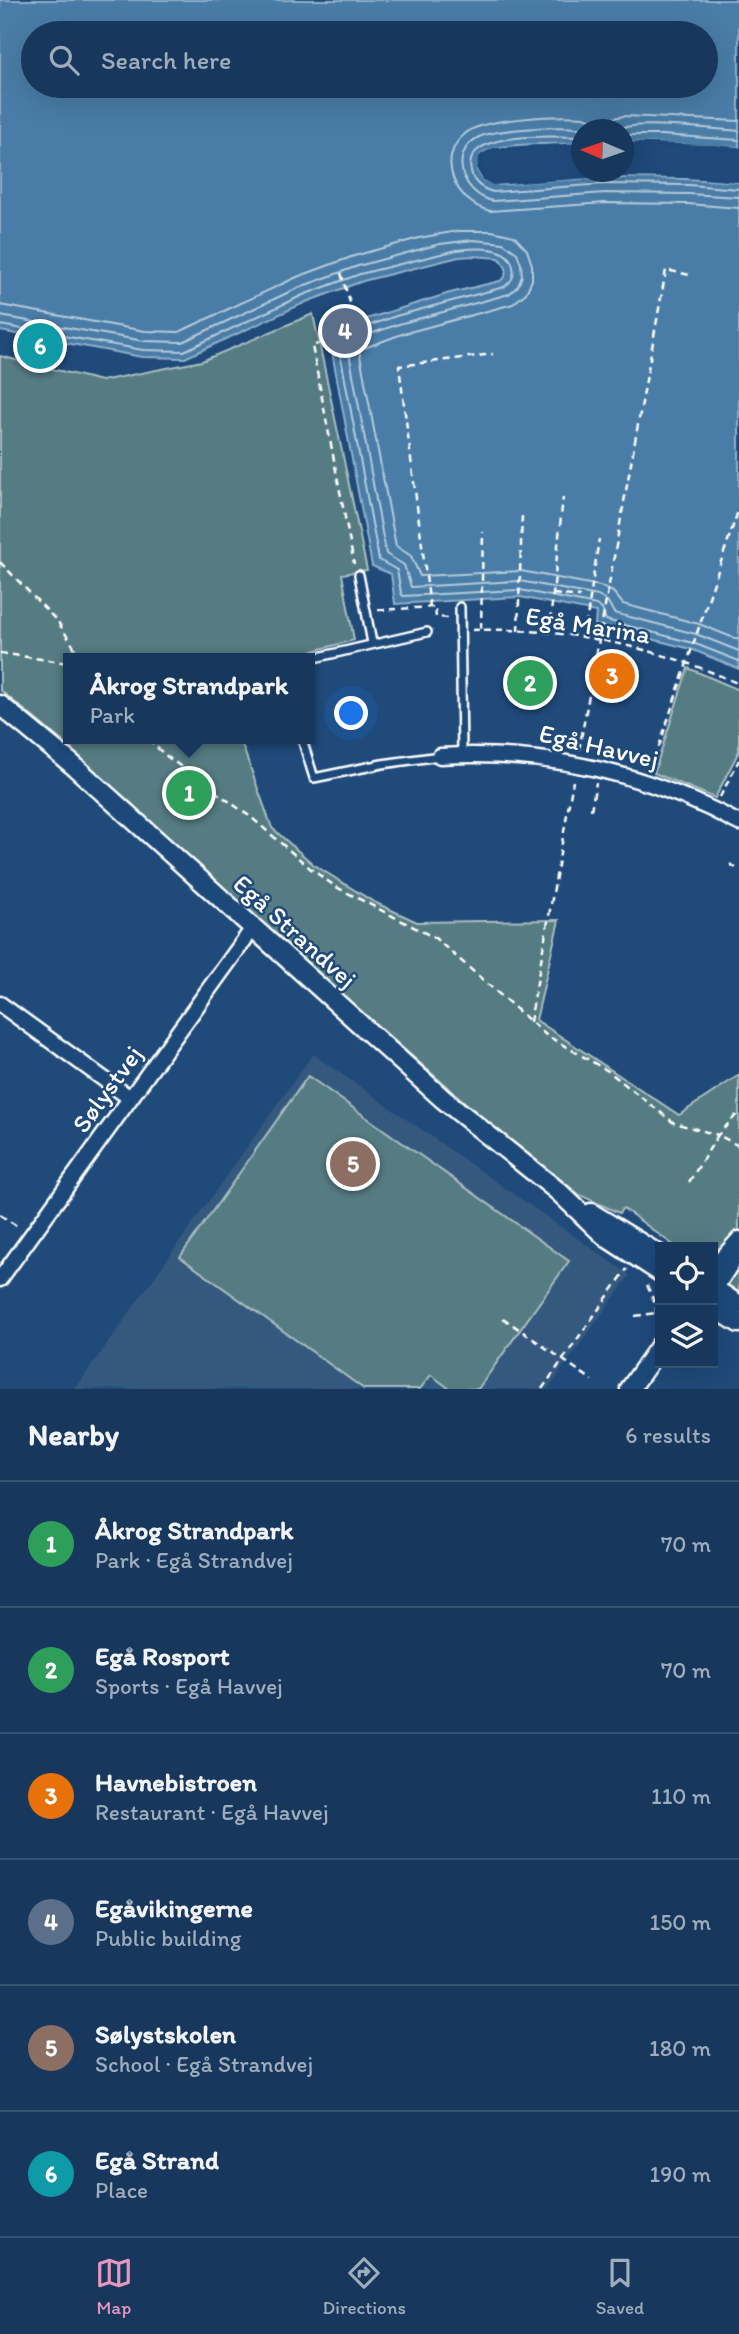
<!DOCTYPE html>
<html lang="en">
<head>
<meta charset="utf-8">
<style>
  body { margin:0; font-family:Itim,sans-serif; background:#203f62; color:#f1f3f6 }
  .controls { position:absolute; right:21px; bottom:21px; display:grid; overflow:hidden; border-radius:0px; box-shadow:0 7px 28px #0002 }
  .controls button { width:63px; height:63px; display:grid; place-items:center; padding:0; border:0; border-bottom:2px solid #365272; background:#17385c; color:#f1f3f6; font:35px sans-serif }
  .compass { position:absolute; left:571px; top:119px; width:63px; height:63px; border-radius:50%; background:#17385c; box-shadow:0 7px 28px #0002; rotate:272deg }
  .you { position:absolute; left:352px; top:714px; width:24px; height:24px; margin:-18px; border:5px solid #fff; border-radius:50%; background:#1a73e8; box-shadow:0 0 0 10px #1a73e833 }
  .badge { display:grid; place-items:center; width:46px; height:46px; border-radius:50%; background:#e797bd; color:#fff; font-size:23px; font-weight:700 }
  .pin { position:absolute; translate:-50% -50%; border:4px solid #fff; box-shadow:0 2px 7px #0006 }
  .popup { position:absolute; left:63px; top:653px; width:252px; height:91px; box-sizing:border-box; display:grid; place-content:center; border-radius:0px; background:#17385c; filter:drop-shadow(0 2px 5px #0005); font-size:23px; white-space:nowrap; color:#9eacbb }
  .popup b { font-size:26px; color:#f1f3f6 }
  .popup::after { content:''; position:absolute; left:50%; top:100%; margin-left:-14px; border:14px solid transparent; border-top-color:#17385c }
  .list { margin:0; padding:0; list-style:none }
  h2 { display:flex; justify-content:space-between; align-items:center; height:91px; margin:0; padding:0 28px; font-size:30px }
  h2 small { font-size:23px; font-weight:400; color:#9eacbb }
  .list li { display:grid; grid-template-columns:46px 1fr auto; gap:21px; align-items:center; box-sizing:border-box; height:126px; padding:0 28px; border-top:2px solid #365272 }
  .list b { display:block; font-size:26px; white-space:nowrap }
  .list p { margin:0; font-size:23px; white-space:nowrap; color:#9eacbb }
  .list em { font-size:23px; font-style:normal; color:#9eacbb }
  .icon { flex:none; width:38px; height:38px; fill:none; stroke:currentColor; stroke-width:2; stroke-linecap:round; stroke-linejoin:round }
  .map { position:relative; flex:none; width:739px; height:1389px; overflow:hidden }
  .search { position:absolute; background:#17385c; box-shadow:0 7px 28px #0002; left:21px; right:21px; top:21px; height:77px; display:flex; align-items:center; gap:18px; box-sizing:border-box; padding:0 24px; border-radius:38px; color:#9eacbb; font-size:26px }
  .sheet { height:847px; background:#17385c }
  nav { display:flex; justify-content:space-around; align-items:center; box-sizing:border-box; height:98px; border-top:2px solid #365272; background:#17385c; font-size:19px; color:#9eacbb }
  nav a { display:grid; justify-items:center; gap:4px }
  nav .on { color:#e797bd }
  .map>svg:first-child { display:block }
  .built { fill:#35587e }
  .green { fill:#557c82; stroke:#aabec0; stroke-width:2 }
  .water { fill:#497ca6; stroke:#92b0ca; stroke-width:2; fill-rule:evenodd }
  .pier { fill:#1f4a7a }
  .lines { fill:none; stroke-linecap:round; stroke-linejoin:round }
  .shore { stroke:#b6cbdb; stroke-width:2 }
  .service-casing { stroke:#fff; stroke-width:12 }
  .minor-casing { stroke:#fff; stroke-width:19 }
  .tertiary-casing { stroke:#fff; stroke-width:23 }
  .path { stroke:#fff; stroke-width:2.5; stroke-dasharray:7 5; stroke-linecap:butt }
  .service { stroke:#1f4a7a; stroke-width:7 }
  .minor { stroke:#1f4a7a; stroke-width:14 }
  .tertiary { stroke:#1f4a7a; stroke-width:18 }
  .labels { text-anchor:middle; stroke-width:5; stroke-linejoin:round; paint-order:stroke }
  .street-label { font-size:26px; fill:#fff; stroke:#1f4a7a }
</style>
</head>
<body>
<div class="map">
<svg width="739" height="1389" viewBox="0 0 739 1389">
  <rect width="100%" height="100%" fill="#1f4a7a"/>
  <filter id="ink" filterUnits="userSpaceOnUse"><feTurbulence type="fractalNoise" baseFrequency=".0143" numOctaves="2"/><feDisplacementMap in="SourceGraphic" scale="14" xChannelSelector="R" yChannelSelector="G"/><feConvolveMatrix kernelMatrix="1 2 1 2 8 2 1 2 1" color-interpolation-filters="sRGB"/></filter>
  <g filter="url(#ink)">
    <polygon class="built" points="313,1054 630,1275 548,1389 75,1389"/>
    <g class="green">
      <polygon points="313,314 367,570 342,574 354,640 287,658 68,658 68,739 240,739 272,828 314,865 374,902 417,922 559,920 536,1020 679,1115 739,1075 739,1296 713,1277 713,1247 676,1247 623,1208 619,1213 580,1195 490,1124 369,1019 62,741 0,690 0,356 101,381 202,361"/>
      <polygon points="688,668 739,690 739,751 715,798 654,773"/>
      <polygon points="308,1076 569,1261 478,1389 450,1389 431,1375 420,1389 364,1389 180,1257"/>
    </g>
    <path class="water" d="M0,0H739V147L624,142V130H582L581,143C557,145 500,141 481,154L477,170L483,180L499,185C579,176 658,176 739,182V669L691,649L595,625L596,612L520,597L395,604L391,574L372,566L328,331L450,293L500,281L505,277L506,268L499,258L473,256L459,257L363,281L306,302L185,358L142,357L0,331ZM33,33H706V86H33Z"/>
    <g class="pier">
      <polygon points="624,142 714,145 739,147 739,151 624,146"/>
      <polygon points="581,143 582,147 494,152 484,157 481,169 485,177 494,182 570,175 647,173 739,178 739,182 690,178 605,177 493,185 483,180 477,170 478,159 481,154 493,148"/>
    </g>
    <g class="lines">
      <g class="shore">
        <path d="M739,121L624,116L613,118L602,126C596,123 590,118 583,117C558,115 485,118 466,133C434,158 456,203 490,211L605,203L688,204L739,208"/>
        <path d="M587,130C570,124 495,129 479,137C447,153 463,195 493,201L605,193L689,194L739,197"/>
        <path d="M615,130C634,120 715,129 739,131"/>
        <polyline points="624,135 662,135 739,140"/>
        <path d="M582,137C556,137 461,129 471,171C473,183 482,189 493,192L605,184L689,185L739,189"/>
        <polyline points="0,305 145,331 179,332 297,277 354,256 419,238 457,231 492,231 514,236 527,250 532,265 532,280 526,293 513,304 402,334 359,350 396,546 411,556 420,576 521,571 600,586 613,592 623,604 699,624 739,640"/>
        <polyline points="0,316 144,341 182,342 300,287 358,266 440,244 473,240 503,243 517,253 521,264 522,276 518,286 509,294 399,324 347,342 386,554 404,565 411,587 520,581 598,596 608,602 614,613 696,634 739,651"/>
        <path d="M0,325L143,350L184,351L303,295L360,274L457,250C475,248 509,244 513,267C515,277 511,282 504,287L396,316L337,337L379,560L397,570L401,593L403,596L520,590L596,605L602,609L606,620L693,643L739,661"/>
      </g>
      <g class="service-casing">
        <g id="service">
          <polyline points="359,575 372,643"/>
          <polyline points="460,607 462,754"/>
          <polyline points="310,659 427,632"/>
          <polyline points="302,739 314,778 382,764 440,756"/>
        </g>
      </g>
      <g class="minor-casing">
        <g id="minor">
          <path d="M440,756C546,750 645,772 739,823"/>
          <polyline points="0,1004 130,1098"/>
          <polyline points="713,1268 739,1239"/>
          <polyline points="0,1279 253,928"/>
          <polyline points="715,1289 739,1252"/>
        </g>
      </g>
      <g class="tertiary-casing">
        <g id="tertiary">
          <polyline points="0,705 73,765 443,1099 559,1192 606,1237 660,1272"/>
          <polyline points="591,1213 660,1255"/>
          <polyline points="713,1288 739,1305"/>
          <polyline points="713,1307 739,1323"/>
          <polyline points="630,1389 660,1346"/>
        </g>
      </g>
      <g class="path">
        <polyline points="341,273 354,316"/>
        <polyline points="333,339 312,346 354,564"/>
        <polyline points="0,562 58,622 81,658"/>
        <polyline points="553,594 580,597"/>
        <polyline points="430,607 399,366 493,354"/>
        <polyline points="378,610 435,607 436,617 449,618"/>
        <polyline points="481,629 483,532"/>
        <path d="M472,630C562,627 657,646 739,684"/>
        <polyline points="518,631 522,515"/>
        <polyline points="549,633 563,497"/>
        <polyline points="584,638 599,539"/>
        <polyline points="0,653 68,663"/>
        <polyline points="148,739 165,755 252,818 311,869 336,887 435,938 546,1035 608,1071 674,1123 718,1135 739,1112"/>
        <polyline points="579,750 666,270 690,275"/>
        <polyline points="651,770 739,508"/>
        <polyline points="720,797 739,760"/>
        <polyline points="591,810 596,783"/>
        <polyline points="730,864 739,870"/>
        <polyline points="530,1022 573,781"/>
        <polyline points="689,1182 718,1135 739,1146"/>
        <polyline points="0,1215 20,1228"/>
        <polyline points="647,1285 656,1306 657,1329"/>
        <polyline points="635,1316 656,1313"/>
        <polyline points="503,1318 592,1380"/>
        <polyline points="542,1389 627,1269"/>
      </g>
      <use href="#service" class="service"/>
      <use href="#minor" class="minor"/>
      <use href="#tertiary" class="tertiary"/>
    </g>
  </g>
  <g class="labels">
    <g class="street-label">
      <text transform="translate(588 625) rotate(9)" y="9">Egå Marina</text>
      <text transform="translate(599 746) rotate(13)" y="9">Egå Havvej</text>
      <text transform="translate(295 931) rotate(42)" y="9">Egå Strandvej</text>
      <text transform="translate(107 1089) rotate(-54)" y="9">Sølystvej</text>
    </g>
  </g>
</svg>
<div class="controls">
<button><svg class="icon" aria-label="locate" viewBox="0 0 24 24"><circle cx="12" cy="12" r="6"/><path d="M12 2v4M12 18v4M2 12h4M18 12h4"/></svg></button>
<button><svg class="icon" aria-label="layers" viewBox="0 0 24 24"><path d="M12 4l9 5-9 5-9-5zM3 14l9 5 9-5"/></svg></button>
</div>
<svg class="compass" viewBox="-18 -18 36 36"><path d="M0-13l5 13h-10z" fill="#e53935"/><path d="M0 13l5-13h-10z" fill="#9eacbb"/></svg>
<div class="you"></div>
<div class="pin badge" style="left:189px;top:793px;background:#2e9e5b">1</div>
<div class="popup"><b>Åkrog Strandpark</b>Park</div>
<div class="pin badge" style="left:530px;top:683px;background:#2e9e5b">2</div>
<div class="pin badge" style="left:612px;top:676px;background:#e8710a">3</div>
<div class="pin badge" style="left:345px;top:331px;background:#5c6f8a">4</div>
<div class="pin badge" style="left:353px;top:1164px;background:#8d6e63">5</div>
<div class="pin badge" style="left:40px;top:346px;background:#0f9aa8">6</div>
<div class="search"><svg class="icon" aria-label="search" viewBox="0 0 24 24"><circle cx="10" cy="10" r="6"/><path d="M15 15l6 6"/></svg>Search here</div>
</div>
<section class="sheet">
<h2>Nearby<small>6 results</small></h2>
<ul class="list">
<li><span class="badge" style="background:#2e9e5b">1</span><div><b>Åkrog Strandpark</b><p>Park · Egå Strandvej</p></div><em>70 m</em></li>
<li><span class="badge" style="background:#2e9e5b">2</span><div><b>Egå Rosport</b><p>Sports · Egå Havvej</p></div><em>70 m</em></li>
<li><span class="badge" style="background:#e8710a">3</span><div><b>Havnebistroen</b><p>Restaurant · Egå Havvej</p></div><em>110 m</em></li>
<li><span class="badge" style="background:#5c6f8a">4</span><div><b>Egåvikingerne</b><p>Public building</p></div><em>150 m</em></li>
<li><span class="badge" style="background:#8d6e63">5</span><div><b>Sølystskolen</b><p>School · Egå Strandvej</p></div><em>180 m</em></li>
<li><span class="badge" style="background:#0f9aa8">6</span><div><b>Egå Strand</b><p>Place</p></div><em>190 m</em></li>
</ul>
</section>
<nav>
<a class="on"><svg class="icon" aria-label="map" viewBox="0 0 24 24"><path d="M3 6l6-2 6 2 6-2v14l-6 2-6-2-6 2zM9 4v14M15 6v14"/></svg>Map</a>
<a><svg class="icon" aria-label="directions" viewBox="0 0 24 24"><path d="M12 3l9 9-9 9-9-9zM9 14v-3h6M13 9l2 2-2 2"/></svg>Directions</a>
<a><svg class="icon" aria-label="saved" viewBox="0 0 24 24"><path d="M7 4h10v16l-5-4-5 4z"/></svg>Saved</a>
</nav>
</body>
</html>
